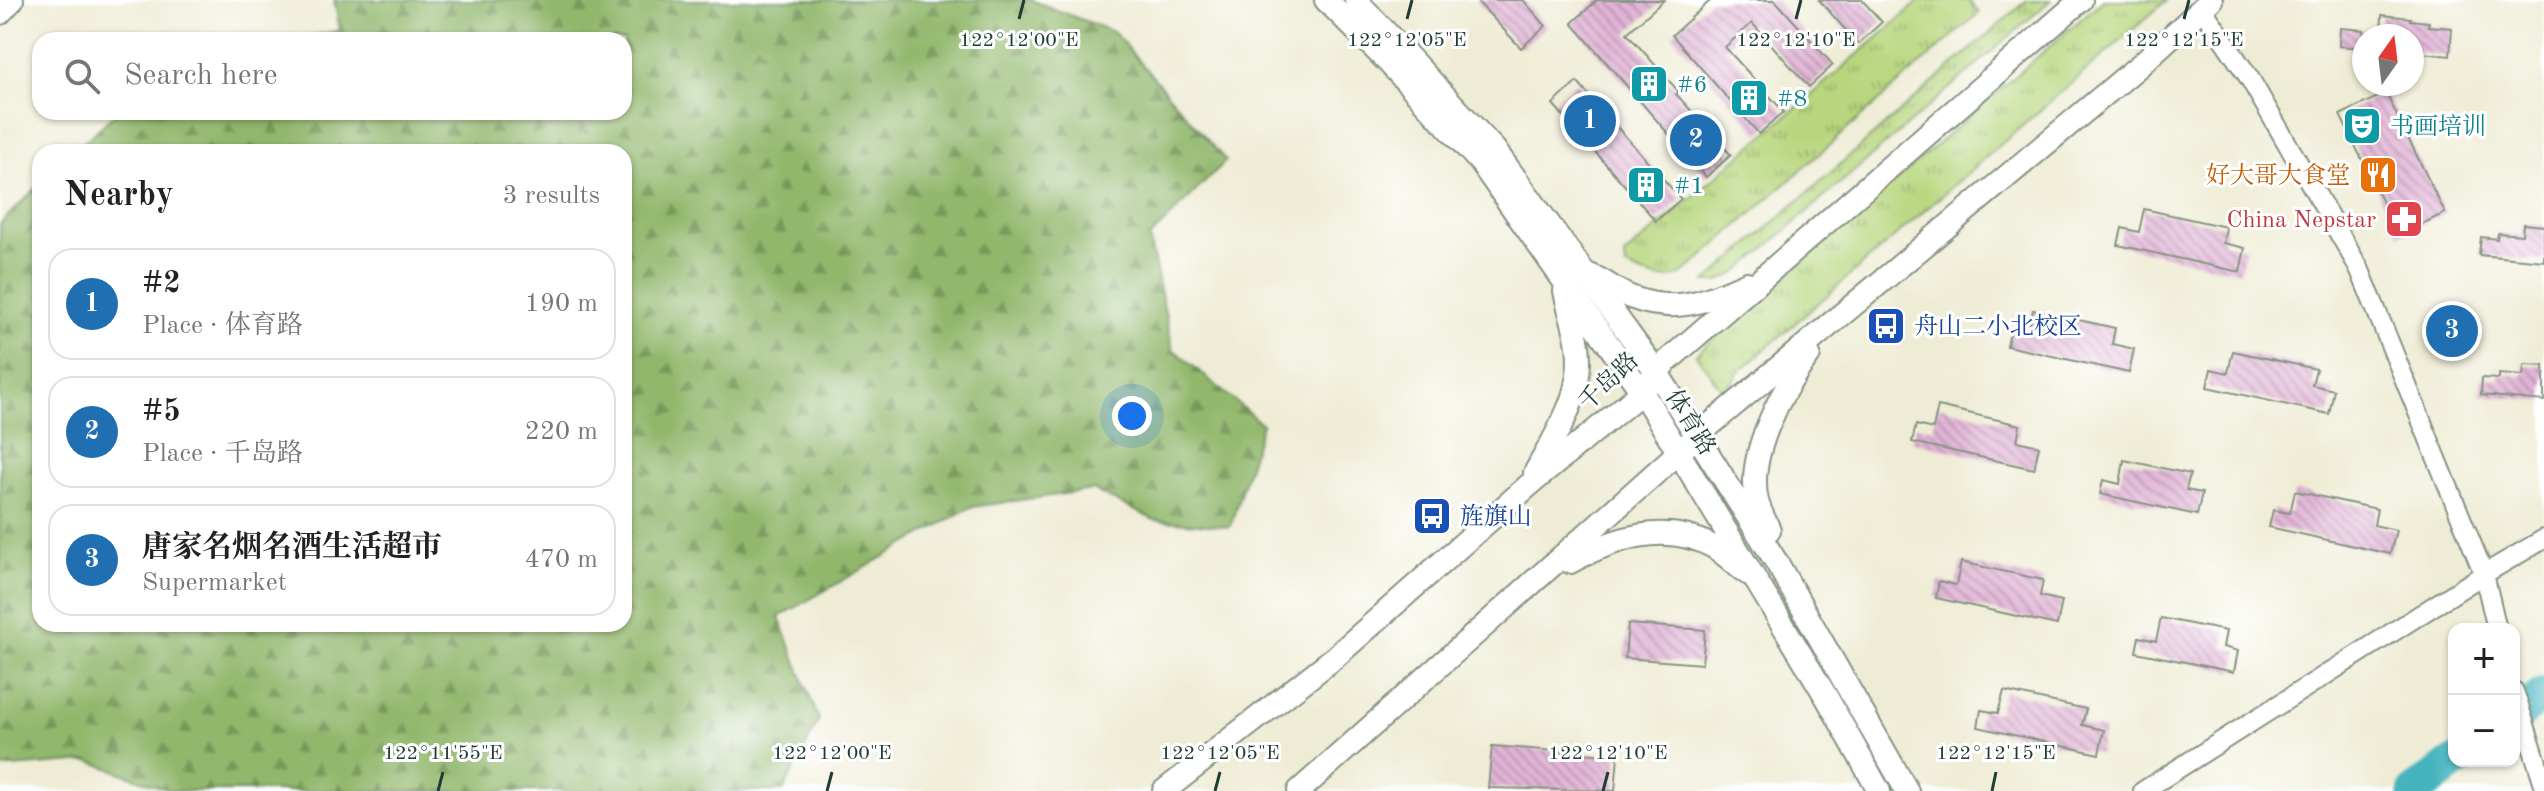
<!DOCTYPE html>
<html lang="en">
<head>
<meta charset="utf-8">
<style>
  body { margin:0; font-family:"Old Standard TT","Noto Serif SC",serif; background:#f2f2f2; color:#222 }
  .controls { position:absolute; right:24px; bottom:24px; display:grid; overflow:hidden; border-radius:16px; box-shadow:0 2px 6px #0004 }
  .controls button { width:72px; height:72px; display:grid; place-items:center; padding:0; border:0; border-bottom:2px solid #e0e0e0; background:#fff; color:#222; font:40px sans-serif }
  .compass { position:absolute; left:2352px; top:24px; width:72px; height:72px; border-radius:50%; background:#fff; box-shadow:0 2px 6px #0004; rotate:14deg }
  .you { position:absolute; left:1132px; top:416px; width:28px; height:28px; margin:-20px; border:6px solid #fff; border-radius:50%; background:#1a73e8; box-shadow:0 0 0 12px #1a73e833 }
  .badge { display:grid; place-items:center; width:52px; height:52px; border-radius:50%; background:#1f6fb2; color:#fff; font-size:26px; font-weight:700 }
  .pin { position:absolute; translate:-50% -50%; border:4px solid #fff; box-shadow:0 2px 8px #0006 }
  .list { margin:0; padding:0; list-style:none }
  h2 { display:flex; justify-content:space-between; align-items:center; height:104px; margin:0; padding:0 32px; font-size:34px }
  h2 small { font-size:26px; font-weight:400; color:#767676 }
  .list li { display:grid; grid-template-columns:52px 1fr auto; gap:24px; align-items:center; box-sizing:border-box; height:112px; margin:0 16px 16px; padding:0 16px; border:2px solid #e0e0e0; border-radius:24px }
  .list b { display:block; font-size:30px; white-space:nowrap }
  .list p { margin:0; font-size:26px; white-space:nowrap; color:#767676 }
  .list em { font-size:26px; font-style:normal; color:#767676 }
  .icon { flex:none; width:44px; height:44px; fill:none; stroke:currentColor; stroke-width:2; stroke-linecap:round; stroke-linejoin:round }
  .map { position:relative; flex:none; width:2544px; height:791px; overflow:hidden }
  .search { position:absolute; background:#fff; box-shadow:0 2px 6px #0004; left:32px; top:32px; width:600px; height:88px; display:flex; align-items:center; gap:20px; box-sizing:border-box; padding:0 28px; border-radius:24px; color:#767676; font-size:30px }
  .panel { position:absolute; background:#fff; box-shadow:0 2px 6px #0004; left:32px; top:144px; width:600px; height:488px; border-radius:24px }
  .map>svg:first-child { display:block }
  .grass { fill:url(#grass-tufts); stroke:#6b8a58; stroke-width:2 }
  .forest { fill:url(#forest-firs); stroke:#587a50; stroke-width:2 }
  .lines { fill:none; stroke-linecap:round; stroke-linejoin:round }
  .river { stroke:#45b4be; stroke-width:34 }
  .building { fill:url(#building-back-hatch) }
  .minor-casing { stroke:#879484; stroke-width:22 }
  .tertiary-casing { stroke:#879484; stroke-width:26 }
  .minor { stroke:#fff; stroke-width:18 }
  .tertiary { stroke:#fff; stroke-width:22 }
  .ticks { fill:none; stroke:#1f3d34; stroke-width:3 }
  .labels { text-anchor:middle; stroke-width:6; stroke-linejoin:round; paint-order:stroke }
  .culture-label { font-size:24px; fill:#0d838f; stroke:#fff; text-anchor:start }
  .food-label { font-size:24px; fill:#c56008; stroke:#fff; text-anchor:end }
  .health-label { font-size:24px; fill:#be3a42; stroke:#fff; text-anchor:end }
  .transit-label { font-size:24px; fill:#164399; stroke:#fff; text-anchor:start }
  .street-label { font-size:24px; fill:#1f3d34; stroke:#fff }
  .ticks-label { font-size:20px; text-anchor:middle; fill:#1f3d34; stroke:#fff; stroke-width:6; stroke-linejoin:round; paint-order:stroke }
</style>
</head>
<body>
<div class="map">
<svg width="2544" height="791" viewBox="0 0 2544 791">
  <defs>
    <pattern id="grass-tufts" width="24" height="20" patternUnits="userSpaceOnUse" patternTransform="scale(2)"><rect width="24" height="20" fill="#b7d67d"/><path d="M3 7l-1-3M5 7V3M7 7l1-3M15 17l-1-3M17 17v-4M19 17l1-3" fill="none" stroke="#94af67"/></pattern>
    <pattern id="forest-firs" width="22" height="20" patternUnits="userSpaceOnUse" patternTransform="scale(2)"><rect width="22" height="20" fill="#91b76c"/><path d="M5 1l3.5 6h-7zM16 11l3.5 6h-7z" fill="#76965a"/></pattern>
    <pattern id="building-back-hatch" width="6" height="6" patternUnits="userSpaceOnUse" patternTransform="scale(2)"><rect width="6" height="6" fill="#e1b3d5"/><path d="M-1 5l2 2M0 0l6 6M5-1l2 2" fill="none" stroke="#b693ae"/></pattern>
  </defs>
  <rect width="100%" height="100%" fill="#fff"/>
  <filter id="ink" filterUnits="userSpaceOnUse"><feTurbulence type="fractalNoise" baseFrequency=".0125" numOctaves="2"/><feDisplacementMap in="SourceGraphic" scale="16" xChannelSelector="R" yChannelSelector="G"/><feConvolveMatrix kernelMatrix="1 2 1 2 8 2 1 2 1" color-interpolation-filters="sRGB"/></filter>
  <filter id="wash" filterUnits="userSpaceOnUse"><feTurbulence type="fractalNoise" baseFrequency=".006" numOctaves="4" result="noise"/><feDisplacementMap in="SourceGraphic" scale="32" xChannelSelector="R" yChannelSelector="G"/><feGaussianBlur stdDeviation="1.8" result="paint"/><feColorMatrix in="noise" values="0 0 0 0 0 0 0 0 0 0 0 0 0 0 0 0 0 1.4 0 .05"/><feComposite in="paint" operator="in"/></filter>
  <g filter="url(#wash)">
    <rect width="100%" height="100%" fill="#efecd5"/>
    <g class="grass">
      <path d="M1921,0H1968L1979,13L1684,273C1665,284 1645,276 1626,267L1625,255Z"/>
      <polygon points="2027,0 2051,0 1737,273 1717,282 1706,282"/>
      <polygon points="2103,0 2167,0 1739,372 1734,380 1722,390 1696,354"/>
    </g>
    <polygon class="forest" points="334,0 1031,0 1114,32 1226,161 1149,238 1173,349 1262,424 1230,527 1154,520 1093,490 971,507 779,617 819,720 783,791 171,791 89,761 0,768 0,224 40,184 40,624 624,624 624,152 73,152 117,112 624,112 624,40 295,40 340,30"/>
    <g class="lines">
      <g class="river">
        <polyline points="2514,718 2544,694"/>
        <polyline points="2415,791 2458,761"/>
      </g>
    </g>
    <g id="blocks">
      <g class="building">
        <polygon points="1476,0 1523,0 1546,26 1521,48"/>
        <polygon points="1597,0 1664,0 1627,33 1679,92 1676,94 1731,155 1706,177 1572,23"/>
        <polygon points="1711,0 1775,0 1833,65 1809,87 1752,23 1725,47 1784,112 1759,134 1672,35"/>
        <polygon points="1819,0 1862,0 1882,22 1858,44"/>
        <polygon points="2382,15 2411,18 2410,20 2429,22 2428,26 2452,28 2450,56 2412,52 2412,36 2381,36"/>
        <polygon points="2340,28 2364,30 2364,48 2339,46"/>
        <polygon points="1577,82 1681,199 1656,221 1553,104"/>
        <polygon points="2386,93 2445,213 2399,235 2340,115"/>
        <polygon points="2144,209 2226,227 2223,243 2245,248 2240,272 2118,245 2122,228 2139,232"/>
        <polygon points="2523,224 2544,226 2544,261 2479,255 2481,237 2497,239 2498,233 2522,235"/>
        <polygon points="2033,310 2115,328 2112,344 2134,349 2129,373 2007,346 2011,329 2028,332"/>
        <polygon points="2233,351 2316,369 2312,385 2334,390 2329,414 2207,387 2211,369 2228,373"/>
        <polygon points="2524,365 2544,366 2544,401 2481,395 2482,378 2499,379 2499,374 2523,376"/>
        <polygon points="1938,406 2020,425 2017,441 2039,446 2034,469 1912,442 1916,425 1933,429"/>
        <polygon points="2124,460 2190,474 2186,490 2202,493 2197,515 2100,494 2103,480 2120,484"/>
        <polygon points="2295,491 2377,509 2374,525 2396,530 2390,554 2269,527 2273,510 2290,513"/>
        <polygon points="1961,562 2043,580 2040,596 2062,601 2057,625 1936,598 1939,581 1956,585"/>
        <polygon points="2161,618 2226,631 2223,647 2238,651 2234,672 2136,652 2139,637 2156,641"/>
        <polygon points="1628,624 1705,630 1702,664 1625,658"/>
        <polygon points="2004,691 2086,709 2082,725 2104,730 2099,754 1978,727 1981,710 1998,713"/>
        <polygon points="1492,746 1618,756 1615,791 1488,788"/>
      </g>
    </g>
  </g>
  <g filter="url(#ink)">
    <use href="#blocks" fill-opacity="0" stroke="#879484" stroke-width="2"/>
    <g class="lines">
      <g class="minor-casing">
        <g id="minor">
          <polyline points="2202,8 2250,79 2359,268 2484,574 2497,629"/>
          <polyline points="2514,691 2544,784"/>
          <polyline points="2143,791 2484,574 2544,539"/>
        </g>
      </g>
      <g class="tertiary-casing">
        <g id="tertiary">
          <polyline points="1326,0 1390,64 1481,163 1642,392 1827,698 1879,791"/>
          <polyline points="1356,0 1494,149 1656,371 1777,563 1907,791"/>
          <polyline points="0,13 12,0"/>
          <path d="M1589,275C1605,280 1617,293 1633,298C1677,314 1707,301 1747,283"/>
          <path d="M1535,473C1558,431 1587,390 1577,340C1574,323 1568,307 1565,291"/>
          <path d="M1769,530C1765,520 1759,510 1757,501C1746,456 1782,389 1809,355"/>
          <path d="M1570,562C1614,538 1665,521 1712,546C1725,553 1735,565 1747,573"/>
          <polyline points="1164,791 1334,658 1528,486 1642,392 1656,371 2081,0"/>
          <polyline points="1299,791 1698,435 2140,65 2211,0"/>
        </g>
      </g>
      <use href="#minor" class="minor"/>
      <use href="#tertiary" class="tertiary"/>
    </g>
  </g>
  <path class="ticks" d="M1019,19L1024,0M1407,19L1412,0M1796,19L1801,0M2184,19L2189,0M438,791L443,772M827,791L832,772M1215,791L1220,772M1603,791L1608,772M1992,791L1996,772"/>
  <defs>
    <g id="building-square" transform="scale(2)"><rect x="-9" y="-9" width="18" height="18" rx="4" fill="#0f9aa8" stroke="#fff"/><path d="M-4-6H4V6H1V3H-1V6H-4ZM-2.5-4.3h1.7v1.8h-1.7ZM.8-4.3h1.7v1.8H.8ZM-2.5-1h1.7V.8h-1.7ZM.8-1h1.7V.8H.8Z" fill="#fff"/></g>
    <g id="theatre-square" transform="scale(2)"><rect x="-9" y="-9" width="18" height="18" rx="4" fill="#0f9aa8" stroke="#fff"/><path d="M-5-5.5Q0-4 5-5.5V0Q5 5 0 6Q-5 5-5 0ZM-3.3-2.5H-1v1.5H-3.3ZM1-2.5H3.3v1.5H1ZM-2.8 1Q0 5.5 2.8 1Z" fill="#fff"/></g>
    <g id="restaurant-square" transform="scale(2)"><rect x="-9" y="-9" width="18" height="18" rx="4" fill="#e8710a" stroke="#fff"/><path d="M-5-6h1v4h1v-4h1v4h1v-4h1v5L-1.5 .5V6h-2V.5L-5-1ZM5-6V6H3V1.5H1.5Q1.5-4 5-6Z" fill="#fff"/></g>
    <g id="pharmacy-square" transform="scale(2)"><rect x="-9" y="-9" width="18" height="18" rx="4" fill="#e0444e" stroke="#fff"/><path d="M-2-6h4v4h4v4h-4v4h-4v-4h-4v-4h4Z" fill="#fff"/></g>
    <g id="bus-square" transform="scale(2)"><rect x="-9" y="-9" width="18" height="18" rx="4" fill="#1a4fb4" stroke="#fff"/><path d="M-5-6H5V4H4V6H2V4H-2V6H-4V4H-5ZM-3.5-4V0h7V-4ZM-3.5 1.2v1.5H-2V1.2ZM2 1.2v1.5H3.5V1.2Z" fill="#fff"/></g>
  </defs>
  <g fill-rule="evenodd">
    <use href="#building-square" x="1649" y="84"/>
    <use href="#building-square" x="1749" y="98"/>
    <use href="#theatre-square" x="2362" y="126"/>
    <use href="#restaurant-square" x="2378" y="175"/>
    <use href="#building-square" x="1646" y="185"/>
    <use href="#pharmacy-square" x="2404" y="219"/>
    <use href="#bus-square" x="1886" y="326"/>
    <use href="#bus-square" x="1432" y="516"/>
  </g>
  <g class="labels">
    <g class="culture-label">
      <text x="1677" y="92">#6</text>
      <text x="1777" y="106">#8</text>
      <text x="2390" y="134">书画培训</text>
      <text x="1674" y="193">#1</text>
    </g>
    <g class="food-label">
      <text x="2350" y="183">好大哥大食堂</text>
    </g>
    <g class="health-label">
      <text x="2376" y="227">China Nepstar</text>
    </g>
    <g class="transit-label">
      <text x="1914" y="334">舟山二小北校区</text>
      <text x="1460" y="524">旌旗山</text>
    </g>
    <g class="street-label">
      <text transform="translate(1608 381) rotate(-44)" y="8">千岛路</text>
      <text transform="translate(1691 422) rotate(58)" y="8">体育路</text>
    </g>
  </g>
  <g class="ticks-label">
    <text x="1019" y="46">122°12'00"E</text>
    <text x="1407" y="46">122°12'05"E</text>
    <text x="1796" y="46">122°12'10"E</text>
    <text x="2184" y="46">122°12'15"E</text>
    <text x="443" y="759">122°11'55"E</text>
    <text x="832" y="759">122°12'00"E</text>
    <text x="1220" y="759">122°12'05"E</text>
    <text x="1608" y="759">122°12'10"E</text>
    <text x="1996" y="759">122°12'15"E</text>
  </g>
</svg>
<div class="controls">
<button>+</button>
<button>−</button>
</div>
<svg class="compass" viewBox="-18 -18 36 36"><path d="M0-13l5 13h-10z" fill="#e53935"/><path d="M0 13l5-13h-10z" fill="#767676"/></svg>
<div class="you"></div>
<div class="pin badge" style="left:1590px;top:121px">1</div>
<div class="pin badge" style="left:1696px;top:140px">2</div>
<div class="pin badge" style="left:2452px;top:331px">3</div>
<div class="search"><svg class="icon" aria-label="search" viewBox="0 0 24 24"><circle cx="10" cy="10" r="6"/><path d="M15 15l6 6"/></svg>Search here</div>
<section class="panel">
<h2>Nearby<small>3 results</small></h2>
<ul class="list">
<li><span class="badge">1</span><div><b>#2</b><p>Place · 体育路</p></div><em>190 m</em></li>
<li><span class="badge">2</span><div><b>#5</b><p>Place · 千岛路</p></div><em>220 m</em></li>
<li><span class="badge">3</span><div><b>唐家名烟名酒生活超市</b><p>Supermarket</p></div><em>470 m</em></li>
</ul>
</section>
</div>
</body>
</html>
